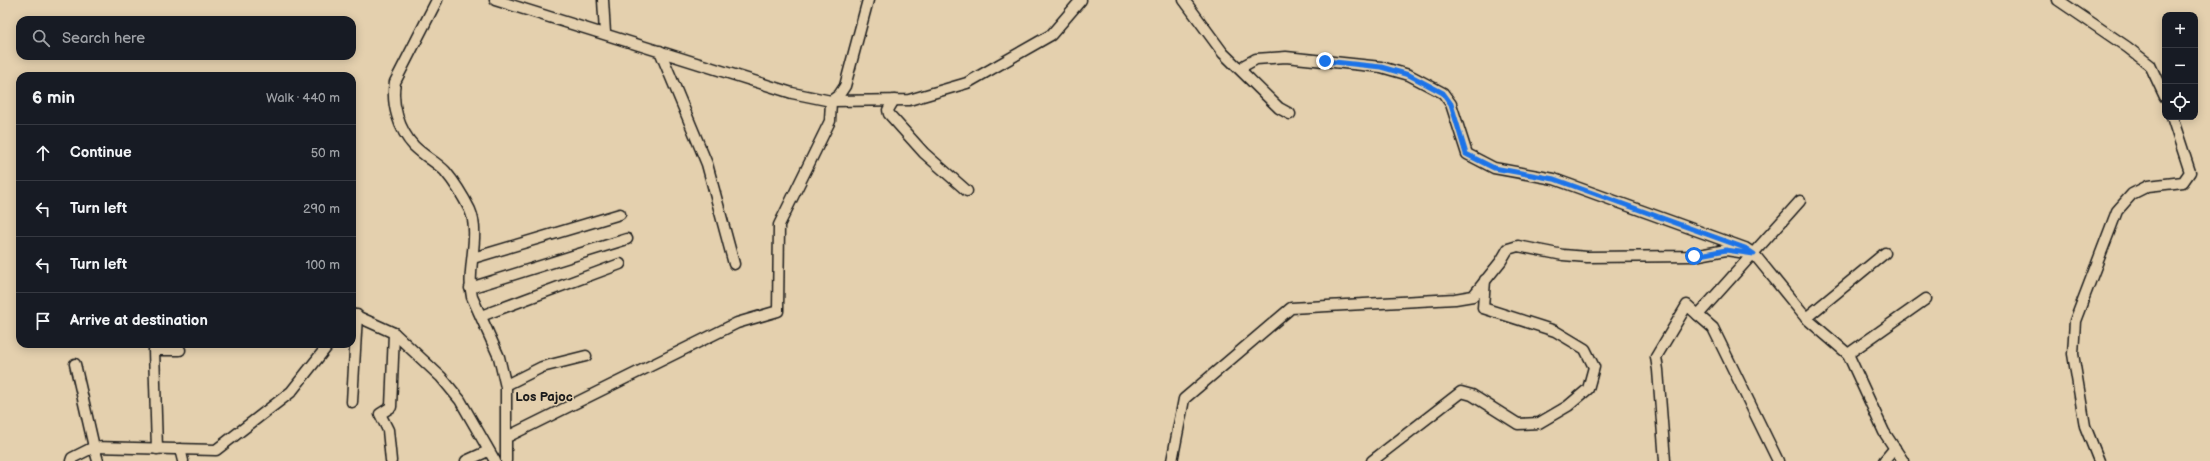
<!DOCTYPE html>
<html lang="en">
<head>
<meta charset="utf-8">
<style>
  body { margin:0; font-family:"Balsamiq Sans",sans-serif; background:#20242c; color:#f1f3f6 }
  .controls { position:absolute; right:12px; top:12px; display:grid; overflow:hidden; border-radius:8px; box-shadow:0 2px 10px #0003 }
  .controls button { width:36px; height:36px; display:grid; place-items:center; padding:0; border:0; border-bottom:1px solid #363941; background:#171b24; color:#f1f3f6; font:20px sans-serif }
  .stop { position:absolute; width:12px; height:12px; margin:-9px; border:3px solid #1a73e8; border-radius:50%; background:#fff }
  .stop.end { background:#1a73e8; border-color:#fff; box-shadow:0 1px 4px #0008 }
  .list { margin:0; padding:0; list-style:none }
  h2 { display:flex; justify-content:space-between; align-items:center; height:52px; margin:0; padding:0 16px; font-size:17px }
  h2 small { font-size:13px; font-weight:400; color:#9ea1a6 }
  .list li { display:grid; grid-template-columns:26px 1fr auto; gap:12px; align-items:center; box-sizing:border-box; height:56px; padding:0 16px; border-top:1px solid #363941 }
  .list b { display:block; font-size:15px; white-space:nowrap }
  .list em { font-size:13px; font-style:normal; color:#9ea1a6 }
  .icon { flex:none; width:22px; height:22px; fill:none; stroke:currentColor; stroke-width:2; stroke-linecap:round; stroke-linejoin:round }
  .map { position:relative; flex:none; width:2210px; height:461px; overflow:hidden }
  .search { position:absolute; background:#171b24; box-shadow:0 2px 10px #0003; left:16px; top:16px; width:340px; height:44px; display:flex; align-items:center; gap:10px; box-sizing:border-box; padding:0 14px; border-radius:12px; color:#9ea1a6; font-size:15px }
  .panel { position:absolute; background:#171b24; box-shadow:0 2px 10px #0003; left:16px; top:72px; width:340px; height:276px; border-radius:12px }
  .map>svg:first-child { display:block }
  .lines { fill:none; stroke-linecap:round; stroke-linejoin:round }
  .minor-casing { stroke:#1c1c1c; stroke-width:13 }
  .minor { stroke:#e4d0ae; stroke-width:10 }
  .route { stroke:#1a73e8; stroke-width:5 }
  .labels { text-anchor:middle; stroke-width:3; stroke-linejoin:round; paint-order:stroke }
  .quarter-label { font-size:13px; font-weight:bold; fill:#1c1c1c; stroke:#e4d0ae }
</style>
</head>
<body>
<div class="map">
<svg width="2210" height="461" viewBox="0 0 2210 461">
  <rect width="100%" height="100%" fill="#e4d0ae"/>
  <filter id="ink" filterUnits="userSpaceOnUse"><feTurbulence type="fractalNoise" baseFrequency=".025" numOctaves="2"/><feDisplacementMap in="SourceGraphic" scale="8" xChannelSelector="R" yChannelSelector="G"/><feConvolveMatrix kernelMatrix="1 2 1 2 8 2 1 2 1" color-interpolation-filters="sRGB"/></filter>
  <g filter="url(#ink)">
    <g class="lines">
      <g class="minor-casing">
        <g id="minor">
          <path d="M437,0L395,82C391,104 399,130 414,146C424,156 436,162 445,171C455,183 463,196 470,210C481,235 466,270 472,297L499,357L506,387V461"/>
          <polyline points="495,0 792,93 831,101 909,100 967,83 1051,35 1081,0"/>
          <polyline points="603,0 605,33"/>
          <polyline points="1184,0 1223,53 1279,108 1290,114"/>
          <polyline points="2058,0 2127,47 2150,65 2165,97"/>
          <polyline points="660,51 707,164 734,264"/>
          <polyline points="1245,65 1256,59 1286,57 1381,67 1409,75 1443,93 1451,104 1467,154 1494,168 1554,179 1745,248 1754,254 1806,318 1848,354 1884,432 1903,461"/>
          <polyline points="894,100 888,110 889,114 924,153 967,191"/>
          <polyline points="473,258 620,214"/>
          <polyline points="470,288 627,239"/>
          <polyline points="352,314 394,333 441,377 460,400 495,461"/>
          <polyline points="1698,315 1713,328 1778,461"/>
          <polyline points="481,316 620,264"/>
          <polyline points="1806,318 1885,253"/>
          <polyline points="1848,354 1926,299"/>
          <polyline points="75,364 94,447 216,450 291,392 329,344"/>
          <polyline points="506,385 542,367 586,356"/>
          <polyline points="352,402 357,315"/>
          <polyline points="507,437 737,323 778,311 779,225 830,121 831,101 839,95 845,86 868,0"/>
          <polyline points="157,449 154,350 180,350"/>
          <polyline points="180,449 183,461"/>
          <polyline points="71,461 72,458 94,447 98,461"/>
          <polyline points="391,461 388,430 380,414 391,407 394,333"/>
          <polyline points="466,461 488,451"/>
          <polyline points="1172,461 1184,399 1291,308 1455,299 1473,296 1501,261 1508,249 1518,246 1563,255 1587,257 1694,256 1726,250 1746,253"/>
          <polyline points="1372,461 1461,392 1472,395 1518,424 1539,423 1568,406 1588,389 1594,367 1585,349 1555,331 1483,308 1485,280"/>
          <polyline points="1665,461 1658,370 1656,357 1687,305 1698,315 1800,201"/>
          <polyline points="1884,461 1895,448"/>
          <polyline points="2099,461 2085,426 2073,354 2075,321 2117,211 2132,194 2148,186 2183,182 2190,172 2172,117"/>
        </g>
      </g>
      <use href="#minor" class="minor"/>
    </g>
  </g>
  <g class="lines" filter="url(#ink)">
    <polyline class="route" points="1325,61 1381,67 1409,75 1443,93 1451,104 1466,154 1494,168 1554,179 1745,248 1754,254 1726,250 1694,256"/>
  </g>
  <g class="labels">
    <g class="quarter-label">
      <text x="544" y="401">Los Pajoc</text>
    </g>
  </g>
</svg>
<div class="controls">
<button>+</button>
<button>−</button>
<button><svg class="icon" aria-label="locate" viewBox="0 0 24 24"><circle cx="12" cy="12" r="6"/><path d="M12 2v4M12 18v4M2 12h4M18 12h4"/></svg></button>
</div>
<div class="stop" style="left:1694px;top:256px"></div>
<div class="stop end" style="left:1325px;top:61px"></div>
<div class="search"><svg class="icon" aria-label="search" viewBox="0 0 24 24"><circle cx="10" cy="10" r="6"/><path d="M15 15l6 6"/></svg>Search here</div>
<section class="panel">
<h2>6 min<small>Walk · 440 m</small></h2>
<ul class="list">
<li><svg class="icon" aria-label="ahead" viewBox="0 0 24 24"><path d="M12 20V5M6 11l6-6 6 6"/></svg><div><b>Continue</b></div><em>50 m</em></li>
<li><svg class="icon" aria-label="left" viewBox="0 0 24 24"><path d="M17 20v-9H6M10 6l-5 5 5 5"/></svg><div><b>Turn left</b></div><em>290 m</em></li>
<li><svg class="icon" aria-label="left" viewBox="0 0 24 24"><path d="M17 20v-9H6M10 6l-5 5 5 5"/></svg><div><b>Turn left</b></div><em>100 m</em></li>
<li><svg class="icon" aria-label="arrive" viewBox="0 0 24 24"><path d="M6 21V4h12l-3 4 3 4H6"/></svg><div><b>Arrive at destination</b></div></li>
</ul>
</section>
</div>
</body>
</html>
